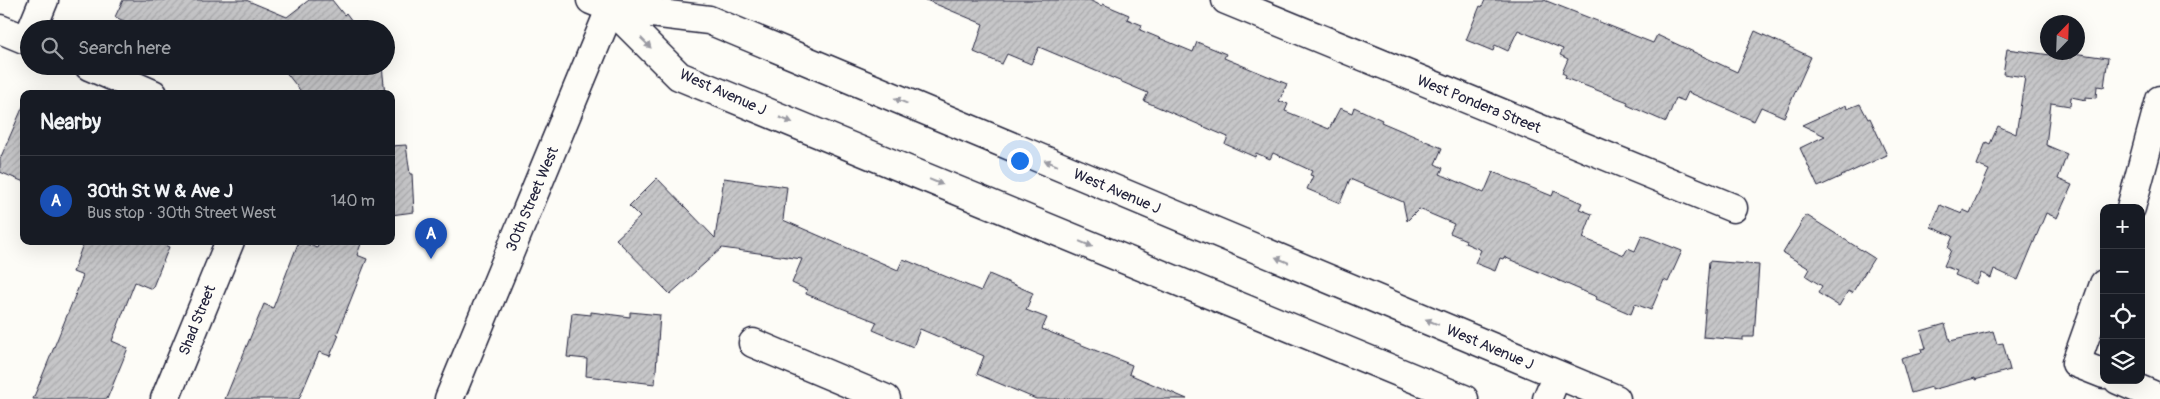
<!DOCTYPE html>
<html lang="en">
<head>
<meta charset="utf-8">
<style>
  body { margin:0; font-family:Pangolin,sans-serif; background:#242831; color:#f1f3f6 }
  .controls { position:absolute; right:15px; bottom:15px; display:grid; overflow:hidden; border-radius:10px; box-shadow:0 5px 20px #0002 }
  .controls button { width:45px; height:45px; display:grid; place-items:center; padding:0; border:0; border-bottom:1px solid #363941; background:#171b24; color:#f1f3f6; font:25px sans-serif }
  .compass { position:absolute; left:2040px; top:15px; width:45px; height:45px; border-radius:50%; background:#171b24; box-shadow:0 5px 20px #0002; rotate:23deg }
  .you { position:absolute; left:1019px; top:160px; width:18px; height:18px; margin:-12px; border:4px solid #fff; border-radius:50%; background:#1a73e8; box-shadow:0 0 0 8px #1a73e833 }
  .badge { display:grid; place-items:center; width:32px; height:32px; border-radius:50%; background:#b45309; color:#fff; font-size:16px; font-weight:700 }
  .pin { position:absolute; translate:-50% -41px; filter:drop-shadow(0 1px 2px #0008) }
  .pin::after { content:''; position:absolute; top:26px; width:18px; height:15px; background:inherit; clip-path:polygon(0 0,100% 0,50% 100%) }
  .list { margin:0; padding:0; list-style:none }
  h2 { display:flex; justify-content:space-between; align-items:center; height:65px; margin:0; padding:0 20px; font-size:21px }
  h2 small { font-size:16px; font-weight:400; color:#9ea1a6 }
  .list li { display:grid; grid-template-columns:32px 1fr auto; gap:15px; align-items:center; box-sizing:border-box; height:90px; padding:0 20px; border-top:1px solid #363941 }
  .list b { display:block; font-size:19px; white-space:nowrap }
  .list p { margin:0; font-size:16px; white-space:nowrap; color:#9ea1a6 }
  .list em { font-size:16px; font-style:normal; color:#9ea1a6 }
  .icon { flex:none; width:28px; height:28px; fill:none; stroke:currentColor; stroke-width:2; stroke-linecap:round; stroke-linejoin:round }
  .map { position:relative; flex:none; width:2160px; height:399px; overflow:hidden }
  .search { position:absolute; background:#171b24; box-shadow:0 5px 20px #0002; left:20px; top:20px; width:375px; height:55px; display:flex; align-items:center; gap:12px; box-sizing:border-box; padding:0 18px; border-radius:28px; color:#9ea1a6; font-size:19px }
  .panel { position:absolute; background:#171b24; box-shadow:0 5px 20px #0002; left:20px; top:90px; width:375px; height:155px; border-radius:10px }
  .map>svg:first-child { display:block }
  .building { fill:url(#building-hatch); stroke:#22223b }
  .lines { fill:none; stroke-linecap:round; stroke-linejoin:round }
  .street-casing { stroke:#22223b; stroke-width:31 }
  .primary-casing { stroke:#22223b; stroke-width:31 }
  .street { stroke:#fdfcf7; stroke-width:28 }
  .primary { stroke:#fdfcf7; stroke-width:28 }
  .oneway { fill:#9a9aa2 }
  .labels { text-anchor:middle; stroke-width:4.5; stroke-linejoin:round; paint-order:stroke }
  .street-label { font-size:15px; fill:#22223b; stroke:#fdfcf7 }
</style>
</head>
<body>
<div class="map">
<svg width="2160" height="399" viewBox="0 0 2160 399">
  <defs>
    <pattern id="building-hatch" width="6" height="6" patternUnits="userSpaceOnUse" patternTransform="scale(1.25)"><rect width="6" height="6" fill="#c6c6c8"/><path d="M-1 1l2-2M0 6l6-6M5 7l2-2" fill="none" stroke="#aaaaad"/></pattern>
  </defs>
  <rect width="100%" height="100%" fill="#fdfcf7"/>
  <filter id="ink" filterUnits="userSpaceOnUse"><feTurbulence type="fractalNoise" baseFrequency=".02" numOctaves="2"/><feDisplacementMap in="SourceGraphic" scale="10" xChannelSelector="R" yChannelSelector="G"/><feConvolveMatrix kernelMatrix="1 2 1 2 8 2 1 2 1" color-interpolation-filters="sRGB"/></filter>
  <g filter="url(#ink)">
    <g class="building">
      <polygon points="123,0 246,0 287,17 309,0 332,0 344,15 346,13 358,29 142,29 115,17"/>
      <polygon points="926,0 1089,0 1102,6 1103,4 1129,15 1127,19 1142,25 1140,30 1193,52 1197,42 1226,54 1224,58 1287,84 1279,101 1288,104 1285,111 1329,129 1340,108 1352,113 1354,107 1382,120 1381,122 1442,148 1435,164 1443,168 1440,174 1484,193 1493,172 1552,196 1554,191 1582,203 1579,209 1592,214 1583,238 1624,255 1628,248 1635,251 1642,235 1682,251 1668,282 1664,280 1651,310 1635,304 1631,314 1596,299 1597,297 1504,257 1503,259 1500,258 1495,271 1475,263 1481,250 1465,243 1466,240 1450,233 1454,224 1419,209 1407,221 1403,202 1350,179 1340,203 1307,189 1313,176 1310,175 1312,171 1273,153 1270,159 1256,153 1255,157 1225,144 1228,137 1144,101 1148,93 1039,47 1031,64 1007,54 1002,64 974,52 983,24"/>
      <polygon points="1485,0 1544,0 1653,43 1657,35 1737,72 1755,31 1811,57 1784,117 1761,107 1754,121 1688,92 1684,101 1676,98 1666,122 1627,105 1628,102 1565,78 1566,75 1562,73 1568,59 1560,55 1563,49 1518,30 1508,51 1495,45 1493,51 1466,40 1480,6 1482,7"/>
      <polygon points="2007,49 2072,58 2073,53 2108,58 2104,87 2097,86 2096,98 2086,97 2086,100 2071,97 2070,106 2051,103 2046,145 2067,154 2058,179 2072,185 2057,218 2046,213 2018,280 1994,269 1991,278 1981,273 1976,284 1955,275 1957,271 1944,266 1951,250 1948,248 1953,236 1931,227 1940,205 1962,214 1963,210 1970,213 1989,170 1977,165 1986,142 1990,144 1998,126 2016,134 2025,77 2003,74"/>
      <polygon points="281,66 382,66 385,94 303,94"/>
      <polygon points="24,104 24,182 0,172 0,159"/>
      <polygon points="1860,104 1868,119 1870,118 1887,155 1818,187 1800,148 1825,136 1802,125 1846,105 1847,109"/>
      <polygon points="406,145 410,174 412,174 414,212 391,215 391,146"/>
      <polygon points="657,178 715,238 724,178 787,187 783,220 898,270 903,259 981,291 989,274 1033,293 1026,310 1047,318 1042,329 1132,365 1129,374 1187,399 1036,399 977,374 984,356 920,329 913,347 873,330 877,322 806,294 807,290 792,283 802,259 722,248 670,294 616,239 640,217 629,206"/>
      <polygon points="1806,215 1874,258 1852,293 1848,291 1839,306 1818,293 1822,286 1806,276 1810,269 1783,253"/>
      <polygon points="84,241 155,241 169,247 152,289 135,282 112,341 128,348 107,399 33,399 83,276 73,272"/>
      <polygon points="299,241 317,248 320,241 362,241 357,255 367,259 337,334 339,335 330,356 319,352 299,399 225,399 264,304 273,308"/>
      <polygon points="1709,261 1759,265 1754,337 1743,337 1743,340 1703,337"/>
      <polygon points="591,312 630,317 630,312 660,315 655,384 586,376 587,359 567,357 572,313 591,315"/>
      <polygon points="1945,324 1950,341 1993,331 1997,344 2003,343 2010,370 1975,380 1975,378 1932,390 1932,387 1911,393 1901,358 1922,352 1921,349 1926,348 1921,331"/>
    </g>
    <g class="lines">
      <g class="street-casing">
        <g id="street">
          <polyline points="1226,0 1733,208"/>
          <polyline points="0,29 29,41"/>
          <polyline points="32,29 44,0"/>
          <polyline points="89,66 153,94"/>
          <polyline points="2131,208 2160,100"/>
          <polyline points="2104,284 2076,363 2104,374"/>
          <polyline points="753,343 886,399"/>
          <polyline points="2118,380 2160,398"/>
          <polyline points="165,399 230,241"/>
          <polyline points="1547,399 1557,375"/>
        </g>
      </g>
      <g class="primary-casing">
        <g id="primary">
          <polyline points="591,0 611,8 709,20 1616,399"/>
          <polyline points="611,8 679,76 1464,399"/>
          <polyline points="449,399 614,0"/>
        </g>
      </g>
      <use href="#street" class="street"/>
      <use href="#primary" class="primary"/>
    </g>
    <defs><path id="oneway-solid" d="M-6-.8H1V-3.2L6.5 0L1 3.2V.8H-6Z" transform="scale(1.25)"/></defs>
    <g class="oneway">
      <use href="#oneway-solid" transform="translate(646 43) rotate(45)"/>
      <use href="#oneway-solid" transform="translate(901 101) rotate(-157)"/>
      <use href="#oneway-solid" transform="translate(786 120) rotate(22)"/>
      <use href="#oneway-solid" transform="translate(1051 163) rotate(-157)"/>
      <use href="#oneway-solid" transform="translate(936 182) rotate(22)"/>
      <use href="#oneway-solid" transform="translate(1086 244) rotate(22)"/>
      <use href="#oneway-solid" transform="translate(1282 260) rotate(-157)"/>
      <use href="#oneway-solid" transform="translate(1432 322) rotate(-157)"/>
    </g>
  </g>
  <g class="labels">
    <g class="street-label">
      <text transform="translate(723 92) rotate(24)" y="5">West Avenue J</text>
      <text transform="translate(1479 104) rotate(22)" y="5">West Pondera Street</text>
      <text transform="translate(1117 191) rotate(23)" y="5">West Avenue J</text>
      <text transform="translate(532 199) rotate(-67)" y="5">30th Street West</text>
      <text transform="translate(197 320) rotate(-68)" y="5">Shad Street</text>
      <text transform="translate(1490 347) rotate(23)" y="5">West Avenue J</text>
    </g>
  </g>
</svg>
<div class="controls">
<button>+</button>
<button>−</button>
<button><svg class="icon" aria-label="locate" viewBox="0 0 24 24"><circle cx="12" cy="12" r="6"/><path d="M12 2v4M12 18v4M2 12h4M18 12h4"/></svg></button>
<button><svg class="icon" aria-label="layers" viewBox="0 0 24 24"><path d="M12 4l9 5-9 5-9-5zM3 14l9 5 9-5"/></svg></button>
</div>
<svg class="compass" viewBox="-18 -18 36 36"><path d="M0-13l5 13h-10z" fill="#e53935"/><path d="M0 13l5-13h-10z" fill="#9ea1a6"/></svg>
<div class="you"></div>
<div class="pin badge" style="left:431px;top:259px;background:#1a4fb4">A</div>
<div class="search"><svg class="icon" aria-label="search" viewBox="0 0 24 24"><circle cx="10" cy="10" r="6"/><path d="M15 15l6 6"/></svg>Search here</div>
<section class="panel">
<h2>Nearby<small></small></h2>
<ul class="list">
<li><span class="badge" style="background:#1a4fb4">A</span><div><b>30th St W &amp; Ave J</b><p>Bus stop · 30th Street West</p></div><em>140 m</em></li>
</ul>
</section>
</div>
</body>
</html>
